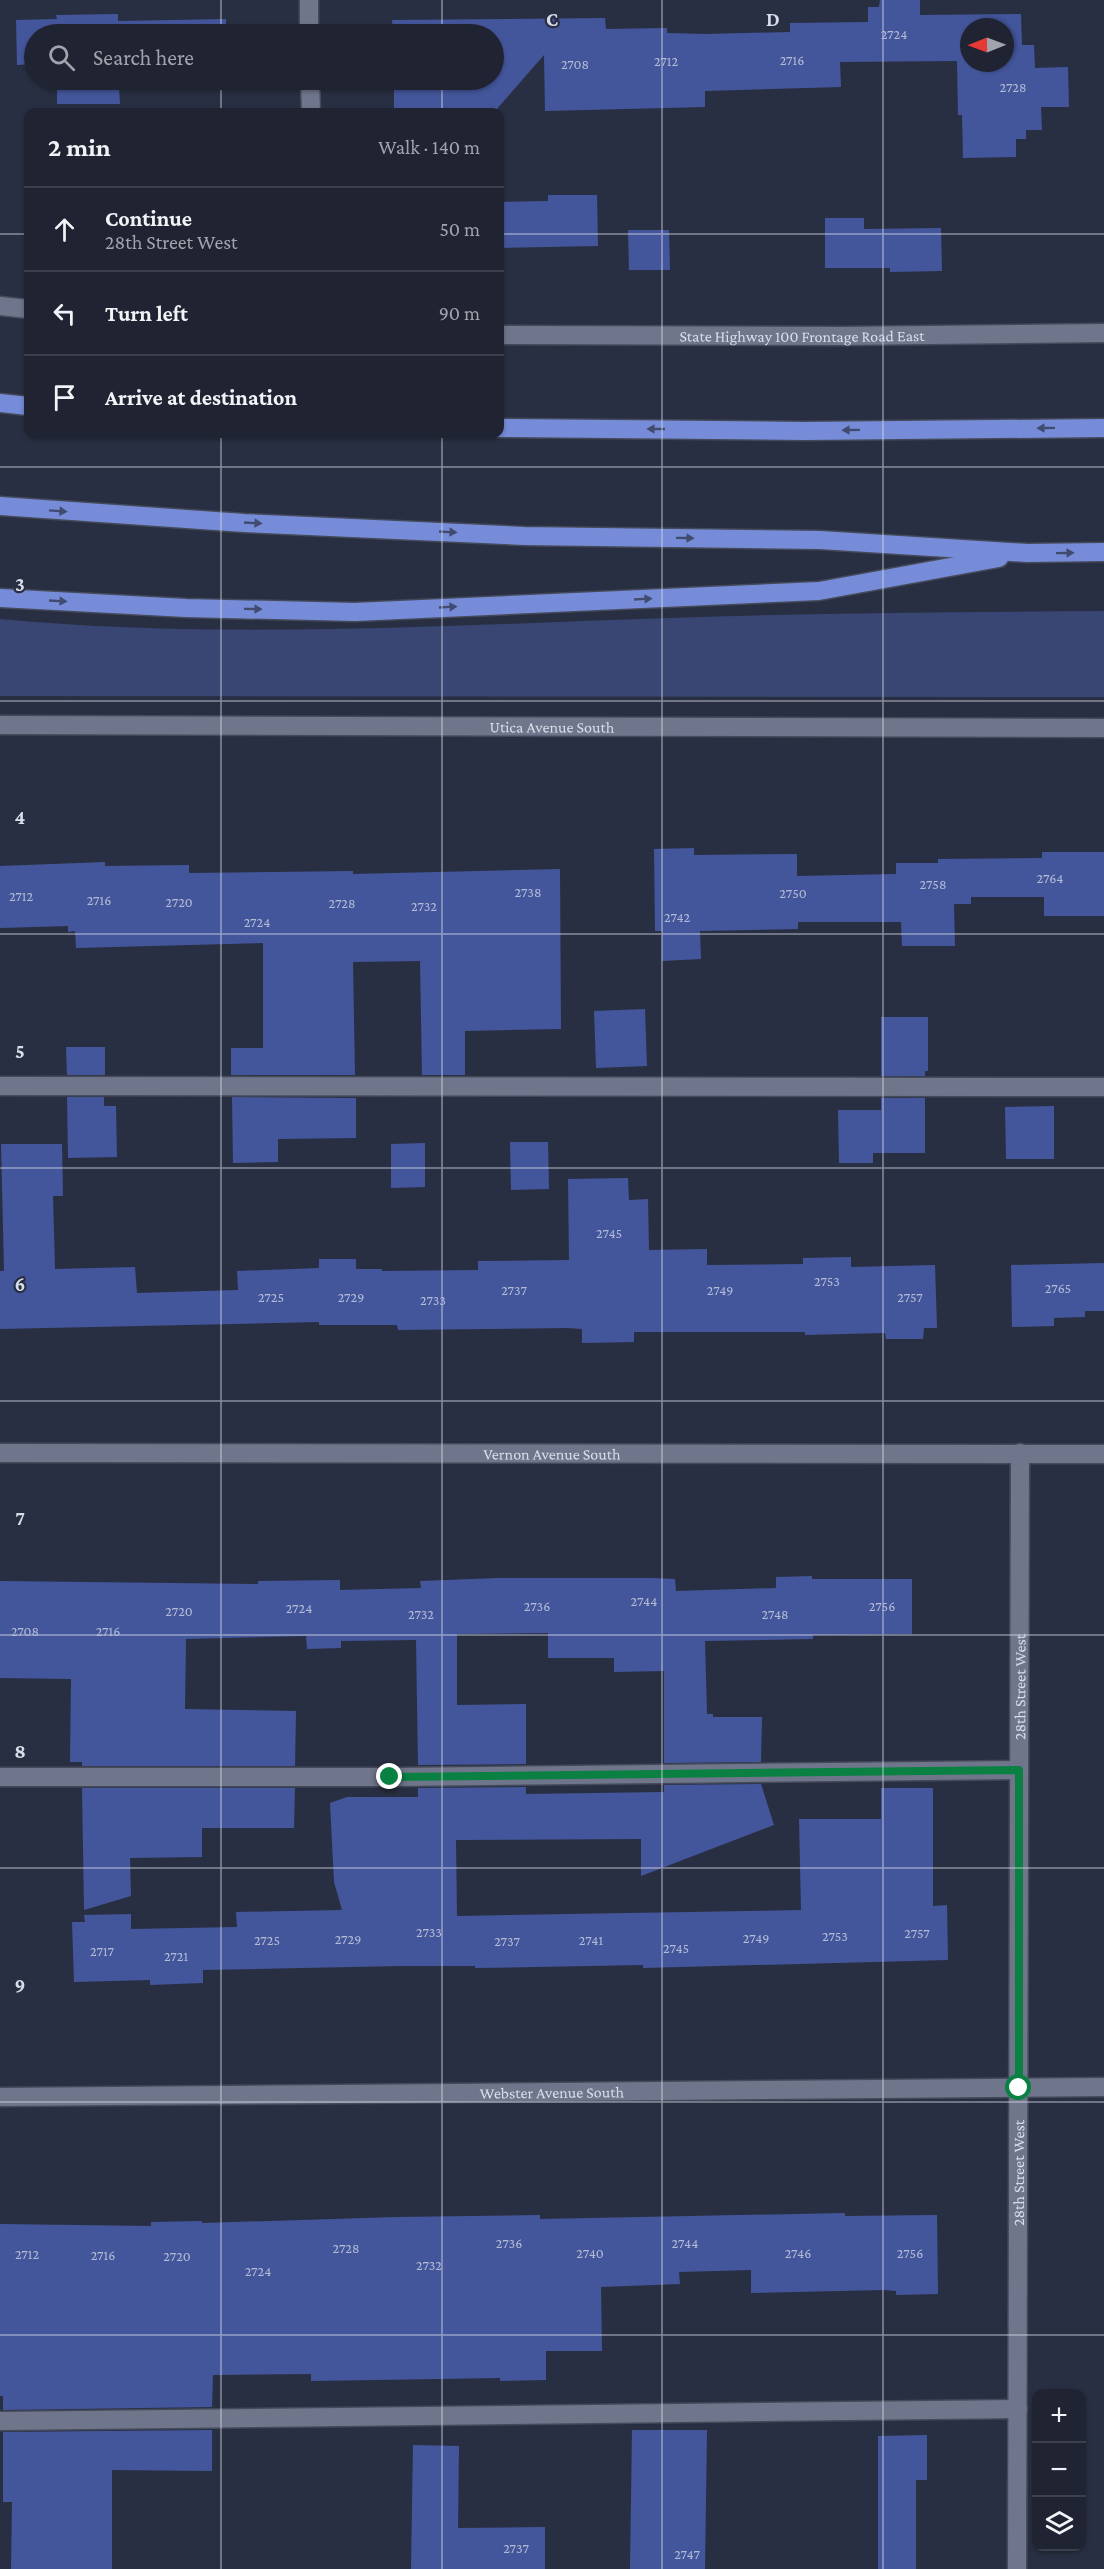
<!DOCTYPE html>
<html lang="en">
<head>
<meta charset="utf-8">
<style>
  body { margin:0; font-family:"Crimson Pro",serif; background:#2c2f3e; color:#f1f3f6 }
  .controls { position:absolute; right:18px; bottom:18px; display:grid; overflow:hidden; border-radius:12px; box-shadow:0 2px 4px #0004 }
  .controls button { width:54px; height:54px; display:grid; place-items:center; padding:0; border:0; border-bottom:2px solid #3c404d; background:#1f2332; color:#f1f3f6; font:30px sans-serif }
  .compass { position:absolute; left:960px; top:18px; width:54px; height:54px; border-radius:50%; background:#1f2332; box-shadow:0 2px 4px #0004; rotate:269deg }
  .stop { position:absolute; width:18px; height:18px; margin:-14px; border:4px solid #0b8043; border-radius:50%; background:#fff }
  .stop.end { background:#0b8043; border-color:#fff; box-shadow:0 2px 6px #0008 }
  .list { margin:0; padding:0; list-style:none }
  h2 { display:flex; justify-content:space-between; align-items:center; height:78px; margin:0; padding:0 24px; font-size:26px }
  h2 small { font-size:20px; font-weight:400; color:#a1a4ac }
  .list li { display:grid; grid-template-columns:39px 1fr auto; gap:18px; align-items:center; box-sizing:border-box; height:84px; padding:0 24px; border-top:2px solid #3c404d }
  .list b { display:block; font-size:22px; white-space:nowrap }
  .list p { margin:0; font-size:20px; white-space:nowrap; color:#a1a4ac }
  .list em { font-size:20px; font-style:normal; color:#a1a4ac }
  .icon { flex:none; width:33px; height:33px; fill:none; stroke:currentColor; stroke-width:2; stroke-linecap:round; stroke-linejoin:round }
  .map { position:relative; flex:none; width:1104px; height:2569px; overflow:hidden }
  .search { position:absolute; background:#1f2332; box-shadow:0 2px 4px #0004; left:24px; top:24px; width:480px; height:66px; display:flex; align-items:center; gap:15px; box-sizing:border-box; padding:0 21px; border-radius:33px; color:#a1a4ac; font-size:22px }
  .panel { position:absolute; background:#1f2332; box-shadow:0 2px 4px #0004; left:24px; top:108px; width:480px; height:330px; border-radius:12px }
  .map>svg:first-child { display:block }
  .green { fill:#394673 }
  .building { fill:#44569b; fill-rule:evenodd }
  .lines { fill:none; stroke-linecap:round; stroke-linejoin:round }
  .service-casing { stroke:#454a5a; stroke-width:21 }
  .minor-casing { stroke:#454a5a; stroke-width:21 }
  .motorway-casing { stroke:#454a5a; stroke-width:21 }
  .service { stroke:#6f768c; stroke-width:18 }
  .minor { stroke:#6f768c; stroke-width:18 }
  .motorway { stroke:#768cd8; stroke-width:18 }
  .oneway { fill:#404b6f }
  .route { stroke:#0b8043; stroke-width:8 }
  .grid { fill:none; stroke:#d8dde9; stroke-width:1.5; stroke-opacity:0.55 }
  .labels { text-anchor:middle; stroke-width:4.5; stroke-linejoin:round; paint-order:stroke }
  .number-label { font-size:14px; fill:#b3bbd6 }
  .street-label { font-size:16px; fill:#d8dde9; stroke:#292f42 }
  .grid-label { font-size:20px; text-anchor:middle; font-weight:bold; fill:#d8dde9; stroke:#292f42; stroke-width:4.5; stroke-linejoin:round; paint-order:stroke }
</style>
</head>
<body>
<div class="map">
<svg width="1104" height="2569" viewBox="0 0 1104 2569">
  <rect width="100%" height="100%" fill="#292f42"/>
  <path class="green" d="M1104,611V697L0,696V619C223,640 447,625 671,618C815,613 960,612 1104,611Z"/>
  <g class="building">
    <path d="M880,0H920V15L1021,14L1022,45H1034L1035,68L1068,67L1069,107H1041L1042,130H1026V139H1016V157L963,158L962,115H958L957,61L840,62L841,87L705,91V107L545,111L544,55L496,110L394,112V80H494V34H393L392,20L605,18L606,29L667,28V33L706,34L790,32V23L868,22V7H879ZM969,27H1005V63H969Z"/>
    <polygon points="118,14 118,21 226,19 226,34 34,34 34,64 17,65 16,20 57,19 56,15"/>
    <polygon points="57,80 226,80 226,86 119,87 120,104 57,104"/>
    <polygon points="548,195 597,195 598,246 500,248 500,202 548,201"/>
    <polygon points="825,218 864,218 864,229 941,228 942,271 890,272 890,268 825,268"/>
    <polygon points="628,230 669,230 670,270 629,270"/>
    <polygon points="694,848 694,855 797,854 797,876 896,874 896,863 938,863 938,859 1042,858 1042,852 1104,852 1104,916 1044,916 1044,897 971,897 971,904 954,904 955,946 902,946 901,922 798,922 798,929 700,931 701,959 662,961 662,931 655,931 654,849"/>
    <polygon points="105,862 105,866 189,865 189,873 353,871 353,874 560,869 561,1029 465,1031 465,1075 422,1075 420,961 353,962 355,1075 231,1075 231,1048 263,1048 263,943 76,948 75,931 68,932 68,926 0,928 0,866"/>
    <polygon points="645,1009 647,1066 596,1068 594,1011"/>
    <polygon points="881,1017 928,1017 928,1071 925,1071 925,1076 881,1076"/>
    <polygon points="66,1047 105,1047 105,1075 67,1075"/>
    <polygon points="67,1097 104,1097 104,1106 116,1106 117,1157 68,1158"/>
    <polygon points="232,1097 356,1098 356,1138 278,1139 278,1162 233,1163"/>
    <polygon points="881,1098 925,1098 925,1153 873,1153 873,1163 839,1163 838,1110 881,1110"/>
    <polygon points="1054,1106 1054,1159 1006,1159 1005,1107"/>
    <polygon points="510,1142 548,1142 549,1189 511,1190"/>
    <polygon points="425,1143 425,1187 391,1188 391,1144"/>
    <polygon points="1,1144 62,1144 63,1196 53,1196 55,1269 135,1267 137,1293 238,1290 237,1271 319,1268 319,1259 356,1259 356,1269 382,1269 382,1271 478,1270 478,1261 569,1260 568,1179 628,1178 629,1200 648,1199 649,1250 707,1249 707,1265 803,1264 803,1258 851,1257 851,1267 935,1265 937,1328 924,1328 923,1339 886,1339 885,1333 805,1335 805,1332 634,1332 634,1342 582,1343 582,1329 567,1328 398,1330 397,1325 319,1325 319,1322 0,1329 0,1271 4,1271"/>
    <polygon points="1104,1263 1104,1311 1085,1311 1085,1317 1054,1318 1054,1326 1012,1327 1011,1265"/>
    <polygon points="812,1576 812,1579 912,1579 912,1634 813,1635 813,1639 705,1641 707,1714 713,1714 713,1717 762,1717 761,1762 664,1763 664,1671 614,1672 614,1658 548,1658 548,1633 457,1634 457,1705 526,1704 526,1764 418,1765 416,1640 341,1641 341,1648 307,1649 306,1636 186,1639 185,1709 296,1711 295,1766 82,1766 82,1762 70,1762 71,1679 0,1678 0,1581 258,1584 258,1581 340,1580 340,1590 421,1588 420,1581 498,1578 653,1578 675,1579 676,1591 776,1588 776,1577"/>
    <polygon points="761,1784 774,1825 641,1876 641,1839 456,1840 457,1916 801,1910 799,1819 881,1819 881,1788 933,1788 933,1906 947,1905 948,1960 643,1968 643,1965 475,1968 475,1966 400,1966 203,1970 203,1983 150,1985 150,1980 74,1982 72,1922 85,1922 84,1915 131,1914 131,1929 237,1927 236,1912 342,1910 334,1882 330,1803 347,1797 418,1797 418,1788 526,1787 526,1794 664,1792 664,1785"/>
    <polygon points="82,1788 295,1788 294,1828 202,1828 202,1857 130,1858 131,1896 84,1910"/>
    <polygon points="845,2213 845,2216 937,2215 938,2294 896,2295 896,2291 883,2290 751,2293 751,2270 679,2272 680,2284 601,2287 602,2351 546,2351 546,2380 500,2381 500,2378 311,2381 311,2374 213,2375 212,2407 3,2410 3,2396 0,2396 0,2224 151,2226 151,2222 202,2221 202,2223 397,2217 540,2215 540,2219"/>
    <polygon points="212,2430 212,2471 112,2470 112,2569 11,2569 12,2502 3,2502 3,2432"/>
    <polygon points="632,2430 707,2430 705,2569 630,2569"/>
    <polygon points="927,2435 927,2480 916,2480 916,2569 878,2569 878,2436"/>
    <polygon points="413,2445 459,2446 458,2528 545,2527 545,2569 411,2569"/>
  </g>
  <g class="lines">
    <g class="service-casing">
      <g id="service">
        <polyline points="0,306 28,309"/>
        <path id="s1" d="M500,335L841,336L1104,333"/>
        <polyline points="0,1086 1104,1087"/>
        <polyline points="0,1777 391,1777 1019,1770"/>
        <polyline points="0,2421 1018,2409"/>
      </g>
    </g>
    <g class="minor-casing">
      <g id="minor">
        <polyline points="309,0 309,34"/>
        <polyline points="310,80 311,112"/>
        <path id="s2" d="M0,725L1104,728"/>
        <path id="s3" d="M0,1453L1104,1454"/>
        <path id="s4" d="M0,2097L1104,2087"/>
        <path id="s5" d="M1017,2569L1020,1453"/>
      </g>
    </g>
    <g class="motorway-casing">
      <g id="motorway">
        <polyline points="0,403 28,406"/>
        <polyline points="500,428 805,431 1104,428"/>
        <polyline points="0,506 244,523 524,536 820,540 1027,553 1104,552"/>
        <polyline points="0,598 186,608 355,612 819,591 999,558"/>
      </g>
    </g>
    <use href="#service" class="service"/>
    <use href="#minor" class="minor"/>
    <use href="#motorway" class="motorway"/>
  </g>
  <defs><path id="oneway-solid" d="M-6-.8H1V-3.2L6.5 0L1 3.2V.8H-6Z" transform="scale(1.5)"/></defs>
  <g class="oneway">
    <use href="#oneway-solid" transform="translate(1046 428) rotate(179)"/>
    <use href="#oneway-solid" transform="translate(656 429) rotate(-180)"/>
    <use href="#oneway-solid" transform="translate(851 430) rotate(179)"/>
    <use href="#oneway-solid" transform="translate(58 511) rotate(4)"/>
    <use href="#oneway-solid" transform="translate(253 523) rotate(3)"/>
    <use href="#oneway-solid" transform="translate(448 532) rotate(3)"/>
    <use href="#oneway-solid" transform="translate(685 538) rotate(1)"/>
    <use href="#oneway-solid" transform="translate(1065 553) rotate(-1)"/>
    <use href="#oneway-solid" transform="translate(643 599) rotate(-3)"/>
    <use href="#oneway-solid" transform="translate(58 601) rotate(3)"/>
    <use href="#oneway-solid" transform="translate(448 607) rotate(-3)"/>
    <use href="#oneway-solid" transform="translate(253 609) rotate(1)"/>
  </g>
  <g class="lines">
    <polyline class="route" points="390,1777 1019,1770 1019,2088"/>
  </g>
  <path class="grid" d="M221,0V34M442,0V34M662,0V2569M883,0V2569M221,80V112M442,80V112M0,234H28M500,234H1104M221,434V2569M442,434V2569M0,467H1104M0,701H1104M0,934H1104M0,1168H1104M0,1401H1104M0,1635H1104M0,1868H1104M0,2102H1104M0,2335H1104"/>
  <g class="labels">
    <g class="number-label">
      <text x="894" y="39">2724</text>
      <text x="792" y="65">2716</text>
      <text x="666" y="66">2712</text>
      <text x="575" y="69">2708</text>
      <text x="1013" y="92">2728</text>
      <text x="1050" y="883">2764</text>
      <text x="933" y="889">2758</text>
      <text x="528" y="897">2738</text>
      <text x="793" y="898">2750</text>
      <text x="21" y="901">2712</text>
      <text x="99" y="905">2716</text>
      <text x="179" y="907">2720</text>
      <text x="342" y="908">2728</text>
      <text x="424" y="911">2732</text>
      <text x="677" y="922">2742</text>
      <text x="257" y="927">2724</text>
      <text x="609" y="1238">2745</text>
      <text x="827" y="1286">2753</text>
      <text x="1058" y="1293">2765</text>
      <text x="514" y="1295">2737</text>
      <text x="720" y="1295">2749</text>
      <text x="271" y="1302">2725</text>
      <text x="351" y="1302">2729</text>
      <text x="910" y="1302">2757</text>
      <text x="433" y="1305">2733</text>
      <text x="644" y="1606">2744</text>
      <text x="537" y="1611">2736</text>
      <text x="882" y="1611">2756</text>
      <text x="299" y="1613">2724</text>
      <text x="179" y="1616">2720</text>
      <text x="421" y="1619">2732</text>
      <text x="775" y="1619">2748</text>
      <text x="25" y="1636">2708</text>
      <text x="108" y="1636">2716</text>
      <text x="429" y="1937">2733</text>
      <text x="917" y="1938">2757</text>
      <text x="835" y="1941">2753</text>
      <text x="756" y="1943">2749</text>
      <text x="348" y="1944">2729</text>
      <text x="267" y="1945">2725</text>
      <text x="591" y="1945">2741</text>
      <text x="507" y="1946">2737</text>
      <text x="676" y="1953">2745</text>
      <text x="102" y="1956">2717</text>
      <text x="176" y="1961">2721</text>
      <text x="509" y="2248">2736</text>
      <text x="685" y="2248">2744</text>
      <text x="346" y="2253">2728</text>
      <text x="590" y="2258">2740</text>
      <text x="798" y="2258">2746</text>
      <text x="910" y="2258">2756</text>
      <text x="27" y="2259">2712</text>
      <text x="103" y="2260">2716</text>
      <text x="177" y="2261">2720</text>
      <text x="429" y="2270">2732</text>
      <text x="258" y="2276">2724</text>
      <text x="516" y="2553">2737</text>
      <text x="687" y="2559">2747</text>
    </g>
    <g class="street-label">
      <text dy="6" stroke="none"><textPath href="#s1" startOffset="302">State Highway 100 Frontage Road East</textPath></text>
      <text dy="6" stroke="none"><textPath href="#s2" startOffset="552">Utica Avenue South</textPath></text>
      <text dy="6" stroke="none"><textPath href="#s3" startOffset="552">Vernon Avenue South</textPath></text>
      <text dy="6" stroke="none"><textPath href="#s5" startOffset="882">28th Street West</textPath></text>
      <text dy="6" stroke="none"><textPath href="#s4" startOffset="552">Webster Avenue South</textPath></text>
      <text dy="6" stroke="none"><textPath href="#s5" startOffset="396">28th Street West</textPath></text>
    </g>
  </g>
  <g class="grid-label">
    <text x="552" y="26">C</text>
    <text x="773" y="26">D</text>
    <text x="20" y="591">3</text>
    <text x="20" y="824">4</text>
    <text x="20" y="1058">5</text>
    <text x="20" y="1291">6</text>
    <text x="20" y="1525">7</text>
    <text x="20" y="1758">8</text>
    <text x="20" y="1992">9</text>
  </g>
</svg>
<div class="controls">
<button>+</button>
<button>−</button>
<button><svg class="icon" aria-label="layers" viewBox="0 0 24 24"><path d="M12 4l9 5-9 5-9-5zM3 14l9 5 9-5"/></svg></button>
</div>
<svg class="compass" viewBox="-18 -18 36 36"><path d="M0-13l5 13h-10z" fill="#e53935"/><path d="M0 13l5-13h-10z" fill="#a1a4ac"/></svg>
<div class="stop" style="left:1019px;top:2088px"></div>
<div class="stop end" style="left:390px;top:1777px"></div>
<div class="search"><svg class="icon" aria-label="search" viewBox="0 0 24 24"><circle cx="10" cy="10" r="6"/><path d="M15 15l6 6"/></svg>Search here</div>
<section class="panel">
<h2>2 min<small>Walk · 140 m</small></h2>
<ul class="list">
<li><svg class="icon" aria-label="ahead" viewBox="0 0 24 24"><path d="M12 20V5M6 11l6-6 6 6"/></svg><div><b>Continue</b><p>28th Street West</p></div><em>50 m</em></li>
<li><svg class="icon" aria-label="left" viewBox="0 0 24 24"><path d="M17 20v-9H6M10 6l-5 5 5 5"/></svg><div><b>Turn left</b></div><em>90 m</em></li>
<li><svg class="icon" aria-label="arrive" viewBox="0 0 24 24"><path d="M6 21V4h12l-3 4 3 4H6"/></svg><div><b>Arrive at destination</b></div></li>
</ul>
</section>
</div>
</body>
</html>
